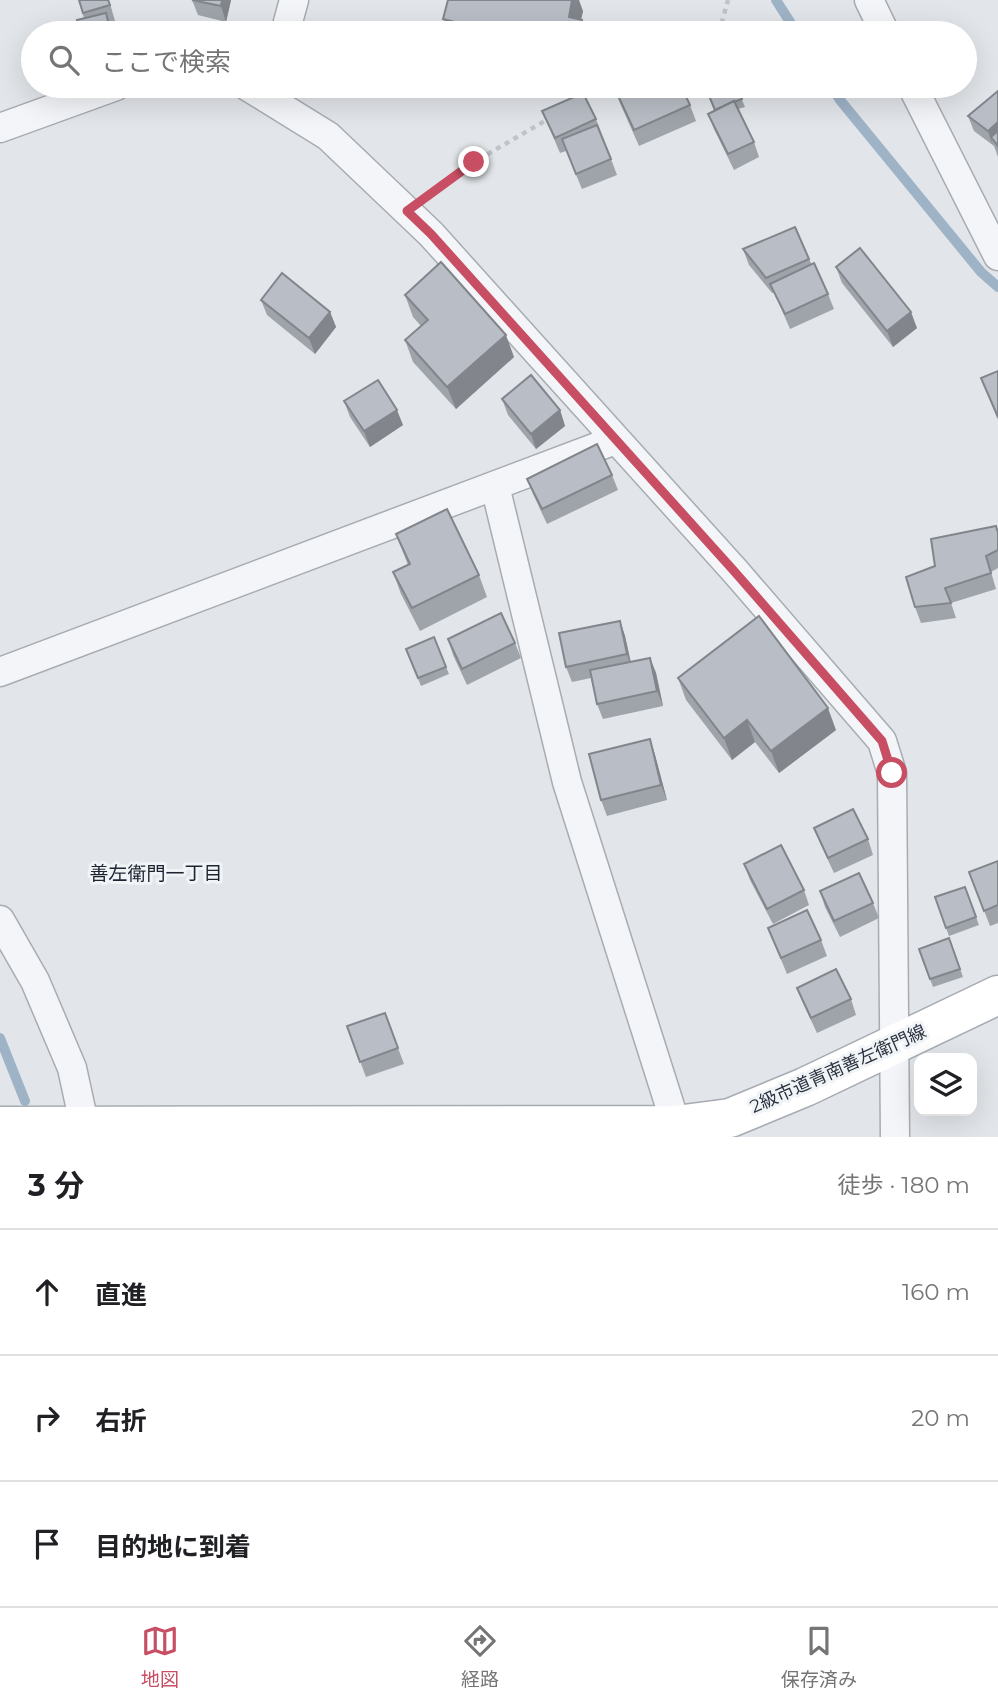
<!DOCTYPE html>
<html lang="ja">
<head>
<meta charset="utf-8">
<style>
  body { margin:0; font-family:Montserrat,"Noto Sans JP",sans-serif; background:#f2f2f2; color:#202124 }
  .controls { position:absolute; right:21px; bottom:21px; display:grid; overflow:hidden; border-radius:14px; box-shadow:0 7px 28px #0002 }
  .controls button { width:63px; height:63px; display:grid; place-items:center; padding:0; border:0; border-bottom:2px solid #e0e0e0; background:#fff; color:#202124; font:35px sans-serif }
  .stop { position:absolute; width:21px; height:21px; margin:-16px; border:5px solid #c74e63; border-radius:50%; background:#fff }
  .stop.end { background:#c74e63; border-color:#fff; box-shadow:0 2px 7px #0008 }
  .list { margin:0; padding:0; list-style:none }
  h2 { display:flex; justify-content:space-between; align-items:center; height:91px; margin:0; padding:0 28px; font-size:30px }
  h2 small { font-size:23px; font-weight:400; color:#757577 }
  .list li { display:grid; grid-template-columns:46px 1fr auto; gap:21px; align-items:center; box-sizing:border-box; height:126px; padding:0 28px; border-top:2px solid #e0e0e0 }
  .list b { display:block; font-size:26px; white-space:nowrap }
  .list em { font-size:23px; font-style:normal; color:#757577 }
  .icon { flex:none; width:38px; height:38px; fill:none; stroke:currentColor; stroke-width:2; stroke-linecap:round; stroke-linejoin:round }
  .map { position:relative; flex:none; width:998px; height:1137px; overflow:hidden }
  .search { position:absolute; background:#fff; box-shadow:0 7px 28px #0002; left:21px; right:21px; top:21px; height:77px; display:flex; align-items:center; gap:18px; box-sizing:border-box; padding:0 24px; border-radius:38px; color:#757577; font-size:26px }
  .sheet { height:469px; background:#fff }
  nav { display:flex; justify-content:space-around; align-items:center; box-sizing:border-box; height:98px; border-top:2px solid #e0e0e0; background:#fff; font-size:19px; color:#757577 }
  nav a { display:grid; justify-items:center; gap:4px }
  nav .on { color:#c74e63 }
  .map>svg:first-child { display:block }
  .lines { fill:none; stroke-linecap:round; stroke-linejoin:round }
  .stream { stroke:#9fb3c7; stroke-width:10 }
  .street-casing { stroke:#a7acb3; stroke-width:31 }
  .secondary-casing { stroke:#a7acb3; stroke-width:41 }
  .path { stroke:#c0c3c8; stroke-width:4.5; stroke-dasharray:5 5; stroke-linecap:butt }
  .street { stroke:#f4f5f8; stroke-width:28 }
  .secondary { stroke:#fff; stroke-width:38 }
  .wall { fill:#9fa3aa }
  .shaded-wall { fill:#82858b }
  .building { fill:#b9bec6; stroke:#82858b; stroke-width:2 }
  .route { stroke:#c74e63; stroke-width:9 }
  .labels { text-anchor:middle; stroke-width:6; stroke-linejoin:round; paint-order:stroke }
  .street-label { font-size:18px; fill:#2b3340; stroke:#f1f4f7 }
  .neighbourhood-label { font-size:19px; fill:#1d2431; stroke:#f1f4f7 }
</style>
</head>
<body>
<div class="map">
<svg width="998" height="1137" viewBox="0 0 998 1137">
  <rect width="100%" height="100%" fill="#e2e5e9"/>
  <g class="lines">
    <g class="stream">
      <polyline points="776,0 797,33"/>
      <polyline points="831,86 840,100 981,272 998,287"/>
      <polyline points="0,1038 25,1101"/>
    </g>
    <g class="street-casing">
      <g id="street">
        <polyline points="869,0 885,33"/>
        <polyline points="285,33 294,0"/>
        <polyline points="247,86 328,136 431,234 735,571 882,741 892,773 895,1137"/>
        <polyline points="912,86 998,256"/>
        <polyline points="0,128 116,86"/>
        <polyline points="495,486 567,782 676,1125"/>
        <polyline points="0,672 610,442"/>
        <polyline points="0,920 35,981 72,1068 87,1137"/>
      </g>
    </g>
    <g class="secondary-casing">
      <polyline id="secondary" points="0,1126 676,1125 730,1118 805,1087 998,995"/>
    </g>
    <g class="path">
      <polyline points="719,33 728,0"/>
      <polyline points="582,101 610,86"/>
      <polyline points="430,194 474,162 550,118"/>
    </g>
    <use href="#street" class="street"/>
    <use href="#secondary" class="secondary"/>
  </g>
  <g class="wall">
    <polygon points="79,0 109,0 115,21 109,22 84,18"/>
    <polygon points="192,0 231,0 226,22 198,15"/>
    <polygon points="583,11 581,20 586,33 439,33 449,33 443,19"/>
    <polygon points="439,86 470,86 470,91 440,87"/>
    <polygon points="543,86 580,86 577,95 596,119 617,175 582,189 566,151 560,153 542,111 572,98 546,93"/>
    <polygon points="694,86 736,86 745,107 738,109 754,142 759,157 734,170 714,129 708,114 714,110 708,95 700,98"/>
    <polygon points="614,87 690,105 696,121 639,146 620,103"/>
    <polygon points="998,91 998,157 994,146 974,131 968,116"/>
    <polygon points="743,249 809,259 812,265 828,294 834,309 790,329 774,292 772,293 749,265"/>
    <polygon points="836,267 917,328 893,347 842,283"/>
    <polygon points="405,295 514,357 456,409 413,362 405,340 421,326 413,317"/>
    <polygon points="261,300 330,312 336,327 315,354 267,315"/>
    <polygon points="998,371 998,420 981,378"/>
    <polygon points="502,399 560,410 565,426 536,449 508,415"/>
    <polygon points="344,401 403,425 370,447 350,417"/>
    <polygon points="612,475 618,490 547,524 533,494 527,479"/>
    <polygon points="998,532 998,568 991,572 996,589 951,603 956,618 921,623 915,607 935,566"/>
    <polygon points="396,534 479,575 487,597 420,631 401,594 393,572 408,565"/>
    <polygon points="620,621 625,636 631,662 650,658 656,673 663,706 603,719 597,704 591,678 572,682 566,667"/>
    <polygon points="448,639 515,643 521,658 467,685 453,655"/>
    <polygon points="406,649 446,667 449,674 421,686"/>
    <polygon points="678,678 836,730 779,773 755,742 732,760 686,700"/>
    <polygon points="650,739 655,755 667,800 607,816 601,800"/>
    <polygon points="814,828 868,839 873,855 834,873 820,843"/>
    <polygon points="998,861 998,923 990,926 969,872"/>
    <polygon points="744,864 804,890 809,905 773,924 750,880"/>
    <polygon points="965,887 979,925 949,936 935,897"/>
    <polygon points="820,891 873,903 879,918 840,937 825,907"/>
    <polygon points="768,928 821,940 827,956 787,974"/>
    <polygon points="949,938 963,977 933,987 919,949"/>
    <polygon points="797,988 851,999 856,1015 817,1033 803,1003"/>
    <polygon points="385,1013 404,1064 366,1077 347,1026"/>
  </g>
  <g class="shaded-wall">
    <polygon points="222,0 231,0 226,22 221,6"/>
    <polygon points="572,0 579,0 583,11 578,33 569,17"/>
    <polygon points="582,20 586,33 579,33"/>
    <polygon points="572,86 580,86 577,98"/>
    <polygon points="998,122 998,142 991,137 993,146 988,131"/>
    <polygon points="330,312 336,327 315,354 309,338"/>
    <polygon points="911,312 917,328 893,347 887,331"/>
    <polygon points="506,335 514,357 456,409 447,387"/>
    <polygon points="397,410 403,425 370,447 364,431"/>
    <polygon points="560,410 565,426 536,449 531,434"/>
    <polygon points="620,621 625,636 632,670 627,654"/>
    <polygon points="650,658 656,673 663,706 657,691"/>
    <polygon points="828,708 836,730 779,773 771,751"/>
    <polygon points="747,720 755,742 732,760 724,738"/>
    <polygon points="650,739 655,755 667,800 661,785"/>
  </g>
  <g class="building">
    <polygon points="79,0 108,0 110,5 83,13"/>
    <polygon points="192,0 222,0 221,6"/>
    <polygon points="448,0 572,0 569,17 582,20 579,33 499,33 443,19"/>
    <polygon points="106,13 111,33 80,33 77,20"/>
    <polygon points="618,86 681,86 690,105 634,130 614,87"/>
    <polygon points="695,86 707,86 697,90"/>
    <polygon points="720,86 736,86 742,99 734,102 734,101 715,110 707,91"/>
    <polygon points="998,91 998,122 988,131 968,116"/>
    <polygon points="583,93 596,119 555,138 542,111"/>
    <polygon points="734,101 754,142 728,154 708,114"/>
    <polygon points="597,125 611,159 576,174 562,139"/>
    <polygon points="998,131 998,146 991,137"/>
    <polygon points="795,227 809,259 766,278 743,249"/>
    <polygon points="860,248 911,312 887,331 836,267"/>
    <polygon points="441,262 506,335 447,387 405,340 428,320 405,295"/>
    <polygon points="814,263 828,294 785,314 770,284"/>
    <polygon points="282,273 330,312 309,338 261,300"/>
    <polygon points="998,371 998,417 981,378"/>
    <polygon points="531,375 560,410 531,434 502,399"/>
    <polygon points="378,380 397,410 364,431 344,401"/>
    <polygon points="597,444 612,475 542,509 527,479"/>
    <polygon points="447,509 479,575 412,608 393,572 410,564 396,534"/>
    <polygon points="996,526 998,533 998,550 986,556 991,573 945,588 951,603 915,607 906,577 935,566 931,539"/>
    <polygon points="501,613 515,643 462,669 448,639"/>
    <polygon points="759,616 828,708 771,751 747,720 724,738 678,678"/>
    <polygon points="620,621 627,654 566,667 559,633"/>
    <polygon points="434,637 446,667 418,678 406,649"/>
    <polygon points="650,658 657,691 597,704 590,670"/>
    <polygon points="650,739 661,785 601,800 589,754"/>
    <polygon points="853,809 868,839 828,858 814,828"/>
    <polygon points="781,845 804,890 767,909 744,864"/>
    <polygon points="998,861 998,905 984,911 969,872"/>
    <polygon points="859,873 873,903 834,921 820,891"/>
    <polygon points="965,887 976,917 946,928 935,897"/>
    <polygon points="807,910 821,940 781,958 768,928"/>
    <polygon points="949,938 960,969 930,979 919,949"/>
    <polygon points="836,969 851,999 811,1018 797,988"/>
    <polygon points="385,1013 398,1048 360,1062 347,1026"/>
  </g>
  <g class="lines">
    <polyline class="route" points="474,162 407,211 431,234 734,571 882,741 892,773"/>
  </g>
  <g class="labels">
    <g class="street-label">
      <text transform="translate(838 1069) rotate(-24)" y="6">2級市道青南善左衛門線</text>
    </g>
    <g class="neighbourhood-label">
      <text x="156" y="880">善左衛門一丁目</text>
    </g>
  </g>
</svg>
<div class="controls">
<button><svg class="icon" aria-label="layers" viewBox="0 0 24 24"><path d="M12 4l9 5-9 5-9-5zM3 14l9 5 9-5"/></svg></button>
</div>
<div class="stop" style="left:892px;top:773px"></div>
<div class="stop end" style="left:474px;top:162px"></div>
<div class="search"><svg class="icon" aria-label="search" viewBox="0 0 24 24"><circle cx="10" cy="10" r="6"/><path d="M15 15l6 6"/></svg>ここで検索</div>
</div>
<section class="sheet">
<h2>3 分<small>徒歩 · 180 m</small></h2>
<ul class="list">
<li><svg class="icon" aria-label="ahead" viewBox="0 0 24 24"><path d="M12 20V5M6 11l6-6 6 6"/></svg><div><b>直進</b></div><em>160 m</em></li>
<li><svg class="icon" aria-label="right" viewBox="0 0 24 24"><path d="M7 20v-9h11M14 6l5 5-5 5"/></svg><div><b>右折</b></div><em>20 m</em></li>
<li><svg class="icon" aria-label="arrive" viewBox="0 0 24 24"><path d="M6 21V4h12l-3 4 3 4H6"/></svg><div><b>目的地に到着</b></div></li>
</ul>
</section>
<nav>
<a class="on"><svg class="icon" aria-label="map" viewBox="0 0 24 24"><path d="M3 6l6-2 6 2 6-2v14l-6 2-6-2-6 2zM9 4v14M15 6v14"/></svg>地図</a>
<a><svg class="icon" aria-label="directions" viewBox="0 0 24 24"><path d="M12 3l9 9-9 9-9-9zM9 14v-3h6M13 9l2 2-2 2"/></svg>経路</a>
<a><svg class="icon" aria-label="saved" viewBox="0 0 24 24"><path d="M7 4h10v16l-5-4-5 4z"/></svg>保存済み</a>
</nav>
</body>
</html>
